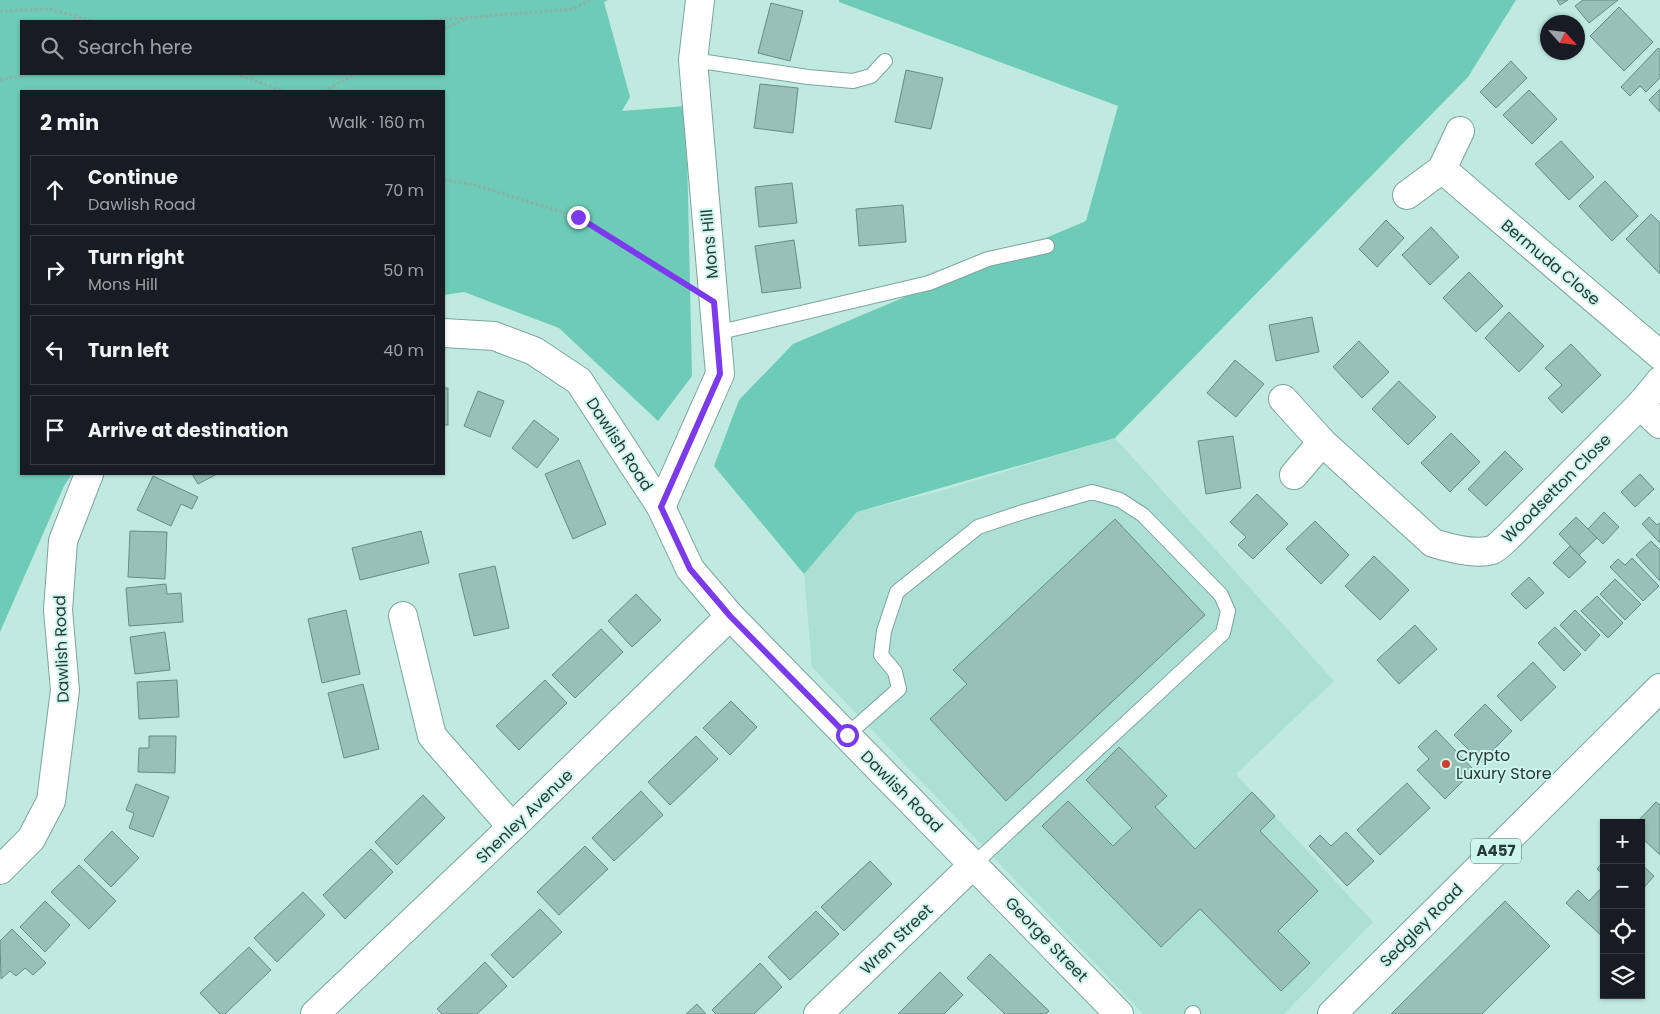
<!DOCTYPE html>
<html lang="en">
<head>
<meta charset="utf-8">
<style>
  body { margin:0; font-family:Poppins,sans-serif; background:#20242c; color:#f1f3f6 }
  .controls { position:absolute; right:15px; bottom:15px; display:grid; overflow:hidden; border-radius:0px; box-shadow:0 1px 4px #0004 }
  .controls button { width:45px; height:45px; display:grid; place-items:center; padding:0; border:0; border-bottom:1px solid #363941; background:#171b24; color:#f1f3f6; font:25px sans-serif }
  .compass { position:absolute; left:1540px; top:15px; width:45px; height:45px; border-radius:50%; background:#171b24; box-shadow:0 1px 4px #0004; rotate:117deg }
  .stop { position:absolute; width:15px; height:15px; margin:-11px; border:4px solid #7c3aed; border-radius:50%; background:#fff }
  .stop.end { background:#7c3aed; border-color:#fff; box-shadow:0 1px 5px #0008 }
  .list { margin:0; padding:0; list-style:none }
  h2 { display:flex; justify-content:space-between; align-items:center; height:65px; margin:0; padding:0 20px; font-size:21px }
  h2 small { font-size:16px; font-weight:400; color:#9ea1a6 }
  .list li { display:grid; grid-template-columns:32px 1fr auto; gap:15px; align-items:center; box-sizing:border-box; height:70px; margin:0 10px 10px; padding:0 10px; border:1px solid #363941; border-radius:0px }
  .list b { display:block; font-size:19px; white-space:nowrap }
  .list p { margin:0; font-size:16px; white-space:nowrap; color:#9ea1a6 }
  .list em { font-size:16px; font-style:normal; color:#9ea1a6 }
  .icon { flex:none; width:28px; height:28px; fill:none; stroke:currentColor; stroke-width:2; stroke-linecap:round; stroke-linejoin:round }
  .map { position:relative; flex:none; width:1660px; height:1014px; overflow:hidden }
  .search { position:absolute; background:#171b24; box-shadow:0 1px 4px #0004; left:20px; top:20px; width:425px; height:55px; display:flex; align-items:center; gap:12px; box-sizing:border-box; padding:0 18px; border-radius:0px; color:#9ea1a6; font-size:19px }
  .panel { position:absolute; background:#171b24; box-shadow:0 1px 4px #0004; left:20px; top:90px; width:425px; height:385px; border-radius:0px }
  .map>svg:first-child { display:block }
  .built { fill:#ade0d4 }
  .green { fill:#6dcbb7; fill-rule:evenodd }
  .building { fill:#97c0b6; stroke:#668d84 }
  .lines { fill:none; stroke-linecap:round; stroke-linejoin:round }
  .lane-casing { stroke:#7ca49b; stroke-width:16 }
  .street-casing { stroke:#7ca49b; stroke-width:30 }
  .primary-casing { stroke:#7ca49b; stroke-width:30 }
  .path { stroke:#8fb0a8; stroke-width:3; stroke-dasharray:2.5 2.5; stroke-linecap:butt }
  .lane { stroke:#fff; stroke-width:14 }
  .street { stroke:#fff; stroke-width:28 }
  .primary { stroke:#fff; stroke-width:28 }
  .route { stroke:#7c3aed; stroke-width:6 }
  .poi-dot { fill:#cc3f32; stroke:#cdf7ed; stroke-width:2 }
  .labels { text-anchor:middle; stroke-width:4; stroke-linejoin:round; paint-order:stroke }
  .shield { fill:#cdf7ed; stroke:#5a736d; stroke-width:1 }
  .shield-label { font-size:15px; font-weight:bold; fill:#293a36 }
  .street-label { font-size:16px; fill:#293a36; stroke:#cdf7ed }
  .poi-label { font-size:16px; fill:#293a36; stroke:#cdf7ed; text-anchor:start }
</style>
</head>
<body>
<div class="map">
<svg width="1660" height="1014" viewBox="0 0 1660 1014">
  <rect width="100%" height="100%" fill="#c0eae0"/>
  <polygon class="built" points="1115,438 1334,681 1236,774 1373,922 1284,1014 1143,1014 812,667 804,574 857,512 944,490"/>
  <g class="green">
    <path d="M0,0H608L604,2L630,97L622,111L686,106L692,376L658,421L559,328L464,292L444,295V91H21V474H72L64,486L0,632ZM21,21H444V74H21Z"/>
    <polygon points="839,0 1516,0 1468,77 1115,438 857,512 804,574 714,466 739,400 793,344 1086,221 1118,106 839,2"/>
  </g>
  <g class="building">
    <polygon points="1557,0 1568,0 1560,5"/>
    <polygon points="1583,0 1618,0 1589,23 1575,6"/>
    <polygon points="771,3 803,11 790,61 758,53"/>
    <polygon points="1619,7 1653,42 1624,71 1590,36"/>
    <polygon points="1658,48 1660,50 1660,78 1646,92 1640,86 1630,96 1621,87"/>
    <polygon points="1511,61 1527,78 1496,108 1480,92"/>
    <polygon points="906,70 943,78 931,129 895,122"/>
    <polygon points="760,84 798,88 793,133 754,128"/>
    <polygon points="1660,89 1660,112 1649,100"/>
    <polygon points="1529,90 1557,119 1532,144 1503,115"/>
    <polygon points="1561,141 1594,177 1569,200 1535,164"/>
    <polygon points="1605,181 1638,216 1612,241 1579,206"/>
    <polygon points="792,183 797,223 759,227 755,187"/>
    <polygon points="903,205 906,242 859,246 856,209"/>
    <polygon points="1651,214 1660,223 1660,274 1626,239"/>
    <polygon points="1386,220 1404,238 1377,267 1359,249"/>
    <polygon points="1431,227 1459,257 1430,285 1402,255"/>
    <polygon points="794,240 801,288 762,293 755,246"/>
    <polygon points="1469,272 1503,306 1476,332 1443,298"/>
    <polygon points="1509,312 1544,346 1519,372 1485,338"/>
    <polygon points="1312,317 1319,352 1276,361 1269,325"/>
    <polygon points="1359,341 1389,372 1362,398 1333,367"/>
    <polygon points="1571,344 1601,375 1562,413 1548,398 1562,385 1545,368"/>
    <polygon points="1235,360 1264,384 1236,417 1207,393"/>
    <polygon points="1399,381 1436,417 1408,445 1372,409"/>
    <rect x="444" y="388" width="4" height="37"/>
    <polygon points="478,391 504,401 490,437 464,426"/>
    <polygon points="534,420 559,439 537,468 512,448"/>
    <polygon points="1451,433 1480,462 1450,492 1421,463"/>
    <polygon points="1233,436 1241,488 1206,494 1198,441"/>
    <polygon points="1505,451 1523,469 1486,506 1468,489"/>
    <polygon points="579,460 606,524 573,539 545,474"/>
    <polygon points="192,474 217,474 198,484"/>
    <polygon points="1640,474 1654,489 1635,507 1621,492"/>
    <polygon points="153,476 198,497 192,509 181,504 171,526 137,510"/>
    <polygon points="1257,494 1288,524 1253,559 1238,545 1246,537 1230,522"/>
    <polygon points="1604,512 1619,527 1603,544 1588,529"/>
    <polygon points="1576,517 1597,538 1579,555 1559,534"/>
    <polygon points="1649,517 1657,525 1660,523 1660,543 1642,524"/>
    <polygon points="1115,519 1205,615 1006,801 930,719 967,684 953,670"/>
    <polygon points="1315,521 1349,555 1321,584 1286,549"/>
    <polygon points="130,531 167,532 165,579 128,577"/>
    <polygon points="421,531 429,563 360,580 352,548"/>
    <polygon points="1651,541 1660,550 1660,581 1636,555"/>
    <polygon points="1570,546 1586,562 1569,578 1553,563"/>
    <polygon points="1374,556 1409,590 1380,620 1345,586"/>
    <polygon points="1632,558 1659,586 1643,601 1610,567 1618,559 1625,565"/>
    <polygon points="495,566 509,628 474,636 459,574"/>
    <polygon points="1529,577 1544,593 1526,609 1511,594"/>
    <polygon points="1615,579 1641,604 1625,620 1600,594"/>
    <polygon points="166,584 167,594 181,593 183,622 129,626 126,588"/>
    <polygon points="636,594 661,620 632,647 608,621"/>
    <polygon points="1597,596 1623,623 1608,638 1581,611"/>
    <polygon points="346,610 360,674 322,683 308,619"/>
    <polygon points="1575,610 1600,635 1585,651 1560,625"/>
    <polygon points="1415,625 1437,649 1399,684 1377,660"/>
    <polygon points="1555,627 1581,654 1564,671 1538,643"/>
    <polygon points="601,629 623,652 575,698 552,675"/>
    <polygon points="165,632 170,670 135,674 130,637"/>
    <polygon points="1533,662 1556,687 1521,721 1497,696"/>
    <polygon points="177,680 179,717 139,719 137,682"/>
    <polygon points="545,680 567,703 519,750 496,726"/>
    <polygon points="363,684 379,749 344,758 328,693"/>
    <polygon points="731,701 757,727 730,755 703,728"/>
    <polygon points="1485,704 1512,731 1481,762 1454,735"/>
    <polygon points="1436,730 1474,770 1445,799 1417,770 1429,759 1418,747"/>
    <polygon points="149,736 176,736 175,773 138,772 139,748 149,748"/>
    <polygon points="696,736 718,759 670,805 648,782"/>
    <polygon points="1119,747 1167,796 1155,807 1195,849 1252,792 1275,816 1260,831 1318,891 1278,931 1310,963 1281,991 1200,909 1161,947 1042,826 1068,801 1113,846 1132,828 1086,780"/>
    <polygon points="1407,783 1430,808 1380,855 1357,830"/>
    <polygon points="136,784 169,797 153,837 129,828 134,813 126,810"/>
    <polygon points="641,791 663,815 614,861 592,838"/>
    <polygon points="423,795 445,818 397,865 375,842"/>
    <polygon points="1656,802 1660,805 1660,855 1641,837 1641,823 1636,823"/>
    <polygon points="112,831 139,858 111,887 84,860"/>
    <polygon points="1346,832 1374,861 1347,886 1309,846 1320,835 1331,846"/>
    <polygon points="585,846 608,869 559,915 537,892"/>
    <polygon points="371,849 393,872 345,919 323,895"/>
    <polygon points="870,861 892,884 844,931 821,907"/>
    <polygon points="1604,861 1604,875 1597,869"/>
    <polygon points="1641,864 1654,876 1641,891"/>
    <polygon points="79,865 116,901 89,929 51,892"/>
    <polygon points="1604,885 1604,938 1566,903 1578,890 1589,901"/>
    <polygon points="303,892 325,915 277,962 254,938"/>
    <polygon points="45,901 70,925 45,952 20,927"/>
    <polygon points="1505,901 1550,946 1482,1014 1391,1014"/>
    <polygon points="540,909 562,932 513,978 491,955"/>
    <polygon points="816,911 839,934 790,980 768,957"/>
    <polygon points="12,929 46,963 33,975 25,968 16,976 10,971 1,979 0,941"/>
    <polygon points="249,947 271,970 225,1014 220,1014 200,993"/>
    <polygon points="990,954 1049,1011 1046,1014 1005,1014 967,978"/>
    <polygon points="485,962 507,986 477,1014 442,1014 437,1009"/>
    <polygon points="760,963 782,987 754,1014 716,1014 712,1010"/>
    <polygon points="940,972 963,995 944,1014 898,1014"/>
    <polygon points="697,1004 706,1014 686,1014"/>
  </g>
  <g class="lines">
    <g class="lane-casing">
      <g id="lane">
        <polyline points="693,60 808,77 853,81 871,76 885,61"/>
        <polyline points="716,333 929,283 988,259 1047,246"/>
        <polyline points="847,735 899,689 895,672 881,655 884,631 897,592 978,527 1023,512 1092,492 1120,500 1143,515 1221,595 1228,611 1223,633 974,864"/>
        <polyline points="1192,1014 1193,1013"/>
      </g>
    </g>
    <g class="street-casing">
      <g id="street">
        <polyline points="1442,169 1660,355"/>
        <polyline points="1407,195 1442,169 1460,131"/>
        <polyline points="444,333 494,336 534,351 579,381 661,507 690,569 730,616 1119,1014"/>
        <path d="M1283,399L1322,442L1433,543C1449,548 1475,555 1492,550C1497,548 1503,541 1507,538L1640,405L1660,381"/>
        <polyline points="1640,405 1660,424"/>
        <polyline points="1294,475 1322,442"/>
        <polyline points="661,507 720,374 693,60 700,0"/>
        <polyline points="403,616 432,736 512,827"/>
        <polyline points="0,870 31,839 51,801 65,690 58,610 63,541 89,474"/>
        <polyline points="315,1014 512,827 730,616"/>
        <polyline points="818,1014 974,864"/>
      </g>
    </g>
    <g class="primary-casing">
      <polyline id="primary" points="1332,1014 1660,688"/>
    </g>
    <g class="path">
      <polyline points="0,11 50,9 93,21"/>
      <polyline points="425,21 573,9 589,0"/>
      <polyline points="444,29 468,18"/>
      <polyline points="236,74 284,91"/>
      <polyline points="0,80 31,74"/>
      <polyline points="324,91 355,74"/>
      <polyline points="444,180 475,185 578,217 684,283"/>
    </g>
    <use href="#lane" class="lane"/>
    <use href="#street" class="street"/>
    <use href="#primary" class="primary"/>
  </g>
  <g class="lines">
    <polyline class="route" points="578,217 714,302 720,374 661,507 690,569 730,616 847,735"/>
  </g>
  <circle class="poi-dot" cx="1446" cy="764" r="5"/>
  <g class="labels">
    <rect class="shield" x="1471" y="838.5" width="50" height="25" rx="4"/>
    <g class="shield-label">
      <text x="1496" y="856">A457</text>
    </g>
    <g class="street-label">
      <text transform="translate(709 244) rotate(-95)" y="6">Mons Hill</text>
      <text transform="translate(1551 262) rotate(40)" y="6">Bermuda Close</text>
      <text transform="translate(620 444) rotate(57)" y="6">Dawlish Road</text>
      <text transform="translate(1556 488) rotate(-45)" y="6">Woodsetton Close</text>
      <text transform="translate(61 649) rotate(-92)" y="6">Dawlish Road</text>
      <text transform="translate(902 791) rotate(45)" y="6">Dawlish Road</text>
      <text transform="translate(524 816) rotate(-44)" y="6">Shenley Avenue</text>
      <text transform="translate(1421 925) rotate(-45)" y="6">Sedgley Road</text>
      <text transform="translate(896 939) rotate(-44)" y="6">Wren Street</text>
      <text transform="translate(1047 939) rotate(46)" y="6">George Street</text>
    </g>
    <g class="poi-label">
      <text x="1456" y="761">Crypto<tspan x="1456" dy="18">Luxury Store</tspan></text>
    </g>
  </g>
</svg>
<div class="controls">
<button>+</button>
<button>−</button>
<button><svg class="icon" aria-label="locate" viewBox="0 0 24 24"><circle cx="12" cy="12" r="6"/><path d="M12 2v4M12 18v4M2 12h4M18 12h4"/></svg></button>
<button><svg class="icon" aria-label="layers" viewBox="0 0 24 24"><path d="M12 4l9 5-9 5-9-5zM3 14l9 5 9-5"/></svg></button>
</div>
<svg class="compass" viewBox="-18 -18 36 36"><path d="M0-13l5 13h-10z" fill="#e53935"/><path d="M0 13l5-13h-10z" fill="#9ea1a6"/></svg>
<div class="stop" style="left:847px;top:735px"></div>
<div class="stop end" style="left:578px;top:217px"></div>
<div class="search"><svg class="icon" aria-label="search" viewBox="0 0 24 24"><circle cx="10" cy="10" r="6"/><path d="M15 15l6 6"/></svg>Search here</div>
<section class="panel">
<h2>2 min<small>Walk · 160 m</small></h2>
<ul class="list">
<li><svg class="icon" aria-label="ahead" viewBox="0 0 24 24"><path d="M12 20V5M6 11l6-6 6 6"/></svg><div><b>Continue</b><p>Dawlish Road</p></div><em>70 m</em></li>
<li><svg class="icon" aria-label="right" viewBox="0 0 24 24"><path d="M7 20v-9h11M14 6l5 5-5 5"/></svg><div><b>Turn right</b><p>Mons Hill</p></div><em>50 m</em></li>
<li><svg class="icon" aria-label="left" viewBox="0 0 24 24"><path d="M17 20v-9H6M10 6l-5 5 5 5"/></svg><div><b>Turn left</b></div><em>40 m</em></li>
<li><svg class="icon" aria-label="arrive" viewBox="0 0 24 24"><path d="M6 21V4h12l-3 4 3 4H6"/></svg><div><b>Arrive at destination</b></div></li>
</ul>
</section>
</div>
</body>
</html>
